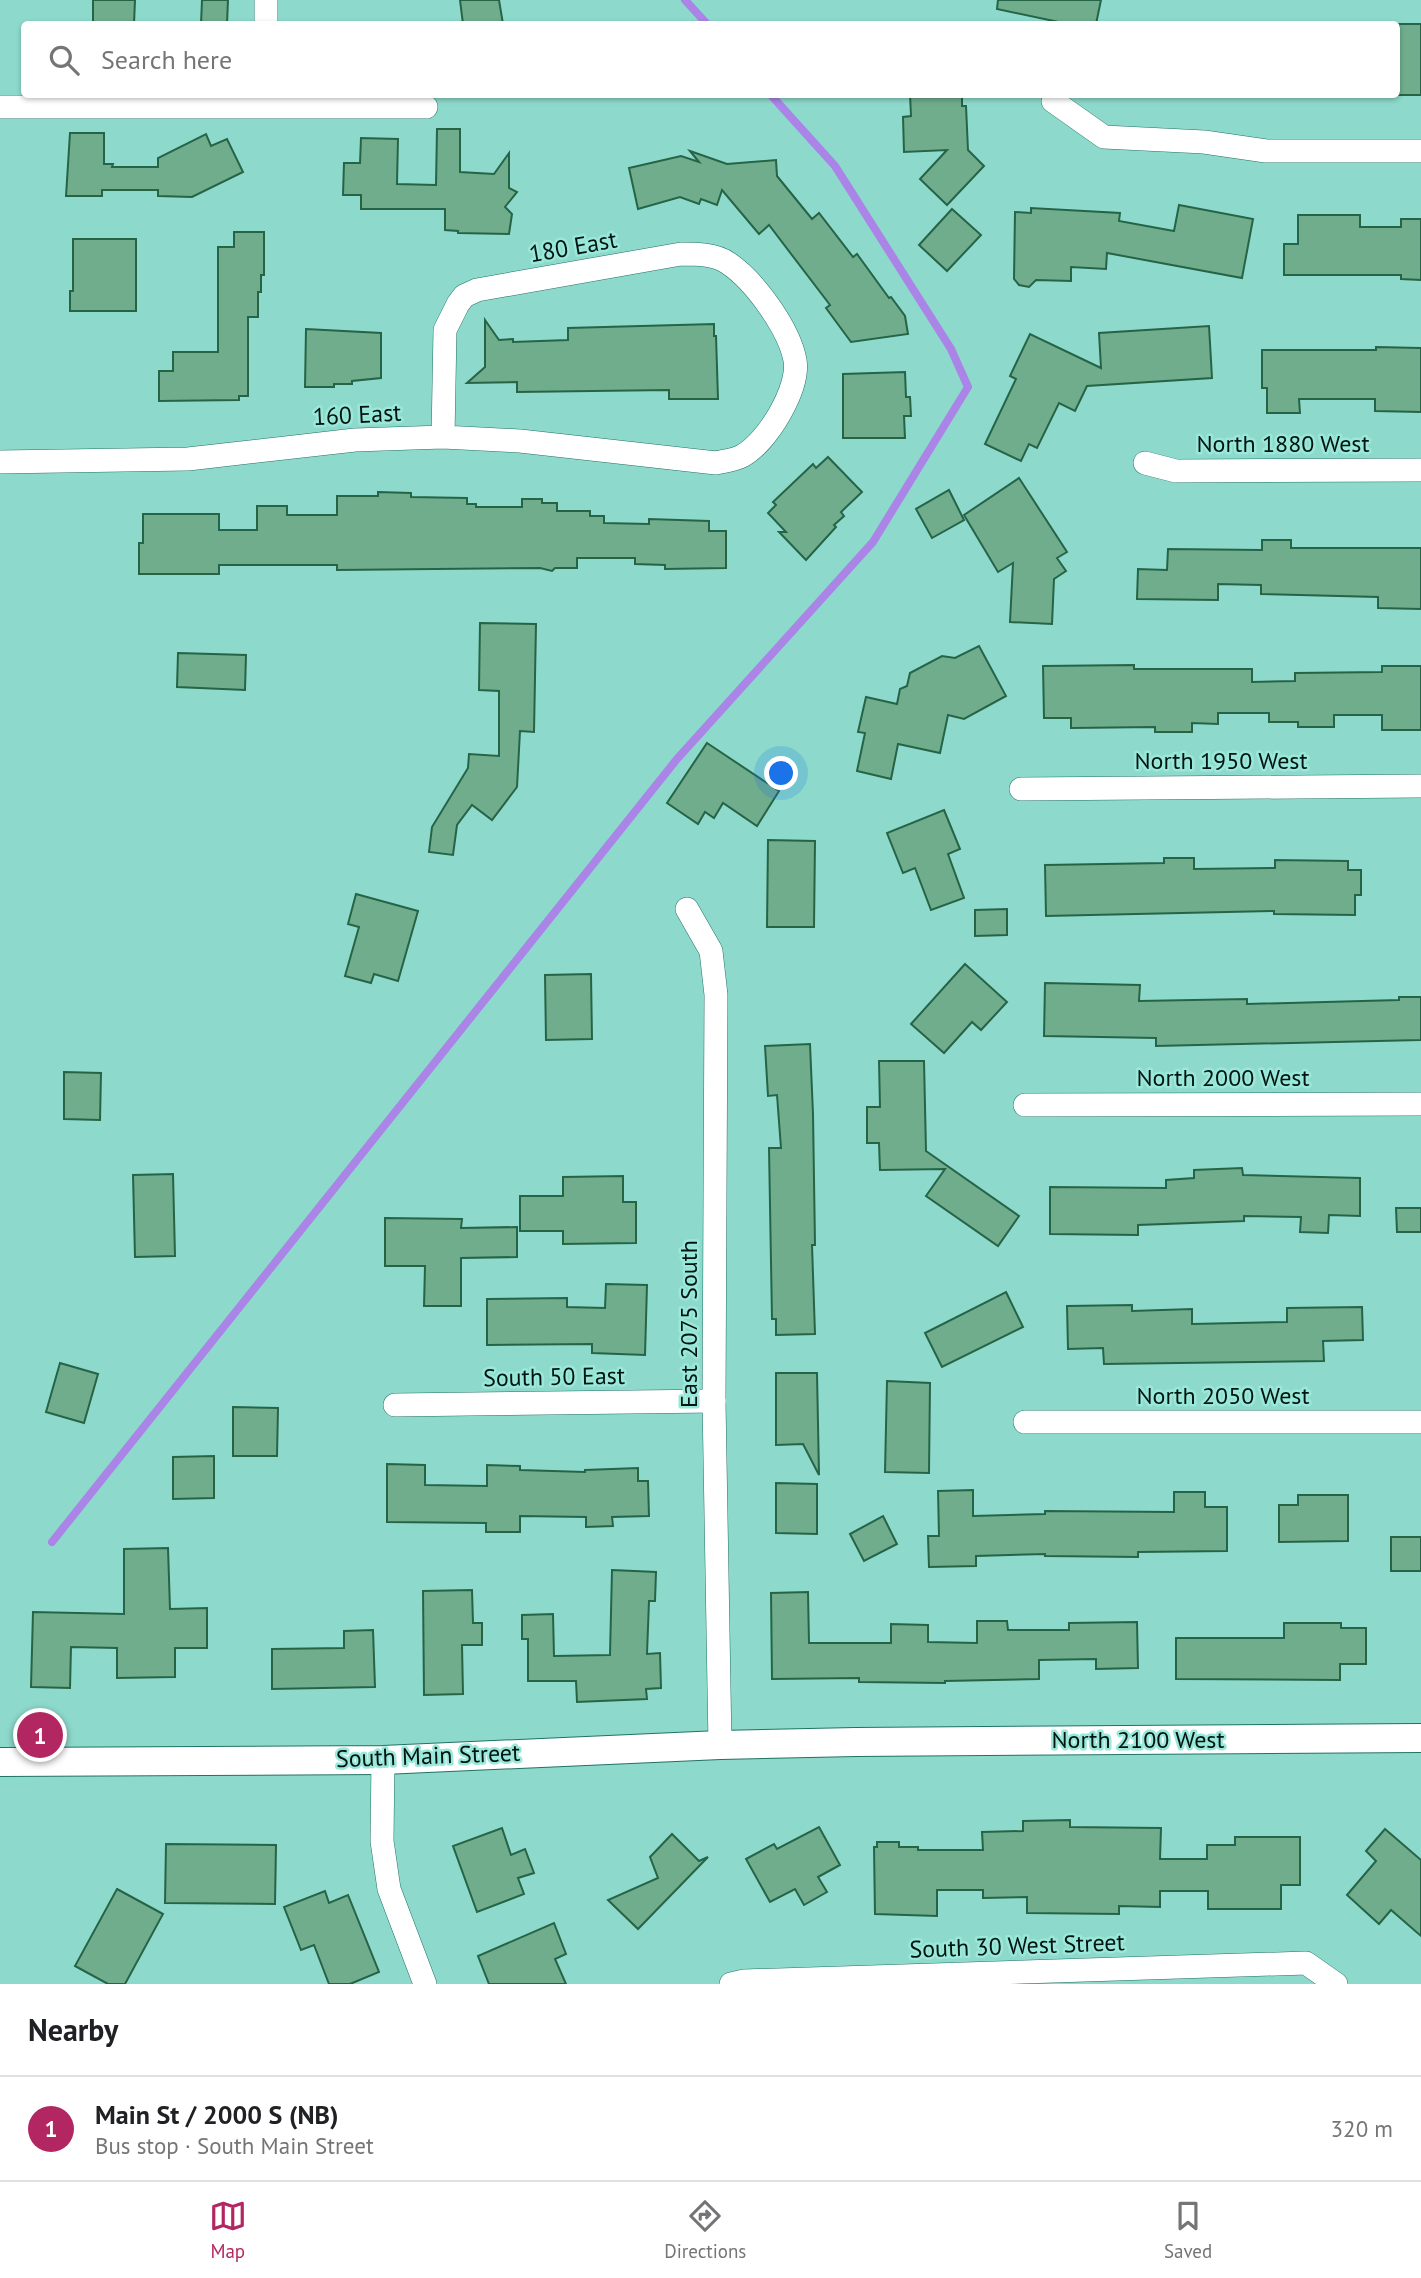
<!DOCTYPE html>
<html lang="en">
<head>
<meta charset="utf-8">
<style>
  body { margin:0; font-family:"PT Sans",sans-serif; background:#f2f2f2; color:#202124 }
  .you { position:absolute; left:782px; top:774px; width:24px; height:24px; margin:-18px; border:5px solid #fff; border-radius:50%; background:#1a73e8; box-shadow:0 0 0 10px #1a73e833 }
  .badge { display:grid; place-items:center; width:46px; height:46px; border-radius:50%; background:#b22661; color:#fff; font-size:23px; font-weight:700 }
  .pin { position:absolute; translate:-50% -50%; border:4px solid #fff; box-shadow:0 2px 7px #0006 }
  .list { margin:0; padding:0; list-style:none }
  h2 { display:flex; justify-content:space-between; align-items:center; height:91px; margin:0; padding:0 28px; font-size:30px }
  h2 small { font-size:23px; font-weight:400; color:#757577 }
  .list li { display:grid; grid-template-columns:46px 1fr auto; gap:21px; align-items:center; box-sizing:border-box; height:105px; padding:0 28px; border-top:2px solid #e0e0e0 }
  .list b { display:block; font-size:26px; white-space:nowrap }
  .list p { margin:0; font-size:23px; white-space:nowrap; color:#757577 }
  .list em { font-size:23px; font-style:normal; color:#757577 }
  .icon { flex:none; width:38px; height:38px; fill:none; stroke:currentColor; stroke-width:2; stroke-linecap:round; stroke-linejoin:round }
  .map { position:relative; flex:none; width:1421px; height:1984px; overflow:hidden }
  .search { position:absolute; background:#fff; box-shadow:0 2px 5px #0004; left:21px; right:21px; top:21px; height:77px; display:flex; align-items:center; gap:18px; box-sizing:border-box; padding:0 24px; border-radius:7px; color:#757577; font-size:26px }
  .sheet { height:196px; background:#fff }
  nav { display:flex; justify-content:space-around; align-items:center; box-sizing:border-box; height:98px; border-top:2px solid #e0e0e0; background:#fff; font-size:19px; color:#757577 }
  nav a { display:grid; justify-items:center; gap:4px }
  nav .on { color:#b22661 }
  .map>svg:first-child { display:block }
  .lines { fill:none; stroke-linecap:round; stroke-linejoin:round }
  .stream { stroke:#ab84e7; stroke-width:8 }
  .building { fill:#6fad8d; stroke:#266447; stroke-width:2 }
  .minor-casing { stroke:#217266; stroke-width:24 }
  .tertiary-casing { stroke:#217266; stroke-width:30 }
  .minor { stroke:#fff; stroke-width:23 }
  .tertiary { stroke:#fff; stroke-width:28 }
  .labels { text-anchor:middle; stroke-width:5; stroke-linejoin:round; paint-order:stroke }
  .street-label { font-size:24px; fill:#001511; stroke:#9ae8d9 }
</style>
</head>
<body>
<div class="map">
<svg width="1421" height="1984" viewBox="0 0 1421 1984">
  <rect width="100%" height="100%" fill="#8ddacc"/>
  <g class="lines">
    <g class="stream">
      <polyline points="685,0 707,24"/>
      <polyline points="52,1542 677,759 873,542 968,387 951,349 835,166 770,94"/>
    </g>
  </g>
  <g class="building">
    <polygon points="93,0 135,0 134,24 93,24"/>
    <polygon points="202,0 228,0 227,24 201,24"/>
    <polygon points="460,0 499,0 503,24 463,24"/>
    <polygon points="998,0 1101,0 1096,24 1068,24 997,9"/>
    <rect x="1399" y="24" width="22" height="71"/>
    <polygon points="910,94 962,94 962,106 966,106 968,150 984,166 947,205 920,179 947,150 904,152 903,117 911,116"/>
    <polygon points="437,129 460,129 460,172 494,174 509,153 509,188 517,192 505,207 512,214 509,234 458,233 458,231 445,230 445,209 361,209 361,195 343,195 344,163 360,163 361,138 398,139 397,184 436,185"/>
    <polygon points="70,133 104,133 104,164 113,164 112,167 158,167 158,158 206,134 211,146 227,139 243,172 192,197 158,196 158,190 102,190 102,196 66,196"/>
    <polygon points="690,151 727,164 776,160 777,176 812,219 819,213 853,257 857,254 889,298 891,297 905,316 908,334 851,342 826,308 830,305 769,225 759,234 722,190 717,205 701,199 699,204 680,197 638,209 629,168 681,156 699,162"/>
    <polygon points="1179,205 1253,219 1242,278 1107,253 1106,269 1071,267 1071,281 1036,280 1029,287 1019,285 1014,279 1015,212 1031,213 1031,208 1120,213 1119,221 1174,231"/>
    <polygon points="952,209 981,235 947,271 919,245"/>
    <polygon points="1298,215 1360,215 1360,227 1401,227 1401,219 1421,219 1421,280 1401,279 1401,275 1284,275 1284,244 1298,244"/>
    <polygon points="234,232 264,232 264,275 261,275 261,292 258,292 258,317 248,317 248,396 239,396 239,400 159,401 159,371 173,371 173,352 218,352 218,247 234,247"/>
    <polygon points="73,239 136,239 136,311 70,311 70,291 73,291"/>
    <polygon points="485,320 499,340 513,339 513,342 568,340 568,328 714,324 714,336 716,336 718,399 669,399 669,390 517,392 517,382 467,383 485,367"/>
    <polygon points="1209,326 1212,378 1087,386 1075,411 1059,403 1037,448 1029,444 1021,461 985,444 1016,379 1010,376 1030,334 1101,368 1099,333"/>
    <polygon points="306,329 381,333 381,378 352,381 352,384 334,384 334,387 305,387"/>
    <polygon points="1376,347 1421,348 1421,412 1375,411 1375,399 1299,399 1300,413 1267,413 1267,388 1262,388 1262,350 1376,350"/>
    <polygon points="905,372 906,397 910,397 911,416 904,416 905,438 843,438 843,374"/>
    <polygon points="828,457 862,492 841,512 844,516 834,525 836,527 806,560 779,532 786,532 768,513 776,505 773,502 813,464 816,468"/>
    <polygon points="1019,478 1067,552 1057,558 1066,571 1054,579 1052,624 1010,622 1013,563 998,572 964,515"/>
    <polygon points="949,490 964,520 932,538 916,509"/>
    <polygon points="378,492 411,493 411,497 467,498 467,504 476,504 476,507 522,507 522,499 542,499 542,503 557,503 557,511 590,511 590,516 604,516 604,523 649,524 649,519 709,521 709,531 726,531 726,568 665,569 665,565 635,564 635,558 577,558 577,568 555,568 552,571 540,568 337,570 337,565 219,565 219,574 139,574 139,543 143,543 143,514 219,514 219,530 257,530 257,506 287,506 287,515 337,515 337,496 378,496"/>
    <polygon points="1262,540 1291,540 1291,548 1421,548 1421,609 1378,608 1378,597 1261,594 1261,585 1218,584 1218,600 1137,599 1138,569 1167,570 1168,549 1262,550"/>
    <polygon points="480,623 536,624 534,732 520,731 517,787 492,820 472,805 457,825 453,855 429,852 432,827 468,768 469,754 499,756 499,691 479,690"/>
    <polygon points="979,646 1006,696 964,719 948,715 940,753 898,744 891,779 857,771 865,733 858,732 866,697 897,704 900,689 907,686 910,673 942,656 955,658"/>
    <polygon points="178,653 246,655 245,690 177,687"/>
    <polygon points="1134,665 1134,669 1252,669 1252,682 1295,681 1295,673 1382,672 1382,666 1421,666 1421,730 1382,730 1382,715 1334,715 1334,727 1298,727 1298,722 1269,722 1269,713 1218,713 1218,724 1192,723 1192,732 1155,732 1155,727 1071,728 1071,718 1044,718 1043,666"/>
    <polygon points="707,743 779,791 757,826 723,803 714,818 705,812 698,824 667,803"/>
    <polygon points="944,810 960,849 948,854 964,898 931,910 915,868 903,873 887,833"/>
    <polygon points="768,840 815,841 814,927 767,927"/>
    <polygon points="1164,858 1194,858 1194,869 1275,868 1275,860 1348,861 1348,870 1361,870 1361,895 1355,895 1355,915 1274,914 1274,911 1046,916 1045,865 1164,863"/>
    <polygon points="356,894 418,911 398,981 374,974 371,983 345,976 359,927 348,924"/>
    <polygon points="1007,909 1007,935 975,936 975,910"/>
    <polygon points="965,964 1007,1002 981,1030 972,1022 944,1053 911,1024"/>
    <polygon points="591,974 592,1039 546,1040 545,975"/>
    <polygon points="1045,983 1140,985 1139,1001 1247,999 1247,1004 1399,1000 1399,997 1421,997 1421,1040 1156,1046 1156,1038 1044,1036"/>
    <polygon points="810,1044 813,1114 815,1245 812,1245 815,1334 776,1335 776,1319 772,1319 769,1148 781,1148 777,1095 768,1096 765,1046"/>
    <polygon points="879,1061 924,1061 926,1151 1019,1216 998,1246 926,1196 945,1169 880,1170 879,1143 867,1143 867,1107 880,1107"/>
    <polygon points="64,1072 101,1073 100,1120 64,1119"/>
    <polygon points="1242,1168 1243,1175 1360,1178 1360,1216 1329,1215 1328,1233 1300,1232 1301,1217 1244,1216 1244,1221 1138,1225 1138,1235 1050,1234 1050,1187 1166,1188 1166,1180 1194,1178 1194,1170"/>
    <polygon points="173,1174 175,1256 135,1257 133,1175"/>
    <polygon points="623,1176 623,1202 636,1202 636,1243 563,1244 563,1231 520,1231 520,1196 563,1196 563,1177"/>
    <polygon points="1396,1208 1421,1208 1421,1232 1397,1232"/>
    <polygon points="385,1218 462,1219 461,1228 517,1227 517,1257 461,1258 461,1306 424,1306 425,1266 385,1266"/>
    <polygon points="606,1284 647,1285 645,1355 592,1353 592,1344 487,1345 487,1299 567,1298 567,1307 605,1308"/>
    <polygon points="1006,1292 1023,1327 942,1367 925,1333"/>
    <polygon points="1132,1305 1132,1311 1192,1309 1192,1324 1287,1322 1287,1308 1362,1307 1363,1340 1323,1341 1324,1361 1104,1364 1103,1348 1068,1349 1067,1306"/>
    <polygon points="60,1363 98,1374 84,1423 46,1412"/>
    <polygon points="776,1373 817,1373 819,1475 803,1444 776,1445"/>
    <polygon points="887,1381 930,1383 929,1473 885,1472"/>
    <polygon points="233,1407 278,1408 277,1456 233,1456"/>
    <polygon points="214,1456 214,1498 173,1499 173,1457"/>
    <polygon points="387,1464 425,1465 425,1485 487,1486 487,1465 520,1466 520,1470 585,1472 585,1470 638,1468 638,1481 648,1481 649,1516 612,1517 613,1526 586,1527 586,1517 520,1516 520,1532 486,1532 486,1523 387,1522"/>
    <polygon points="776,1483 817,1484 817,1534 776,1533"/>
    <polygon points="973,1490 973,1516 1045,1514 1045,1511 1174,1512 1174,1492 1205,1492 1205,1507 1227,1507 1227,1551 1138,1552 1138,1557 1045,1556 1045,1554 976,1556 976,1566 929,1567 928,1536 939,1536 938,1491"/>
    <polygon points="1298,1495 1348,1495 1348,1541 1279,1542 1279,1505 1298,1505"/>
    <polygon points="883,1516 897,1544 864,1561 850,1534"/>
    <rect x="1391" y="1537" width="30" height="34"/>
    <polygon points="168,1548 170,1609 207,1608 207,1648 175,1648 175,1677 117,1678 117,1648 71,1647 70,1688 31,1687 33,1612 124,1614 124,1549"/>
    <polygon points="612,1570 656,1572 655,1601 649,1601 647,1654 660,1653 661,1688 646,1689 647,1699 577,1702 576,1681 528,1681 528,1639 522,1639 522,1615 553,1614 554,1656 610,1655"/>
    <polygon points="472,1590 473,1623 482,1623 482,1645 462,1645 463,1694 424,1695 423,1591"/>
    <polygon points="808,1592 809,1643 891,1643 891,1624 928,1625 928,1642 977,1643 977,1621 1007,1621 1008,1630 1069,1630 1069,1623 1137,1622 1138,1668 1096,1669 1096,1659 1039,1660 1039,1679 945,1681 945,1683 859,1682 859,1678 772,1679 771,1593"/>
    <polygon points="1284,1623 1341,1623 1341,1628 1366,1628 1366,1664 1340,1664 1340,1680 1176,1679 1176,1638 1284,1638"/>
    <polygon points="373,1630 375,1687 272,1689 272,1649 344,1648 344,1631"/>
    <polygon points="1070,1820 1070,1827 1161,1828 1160,1859 1207,1859 1207,1845 1235,1845 1235,1837 1300,1837 1300,1885 1281,1885 1281,1909 1208,1909 1208,1891 1160,1891 1160,1907 1119,1906 1119,1914 1027,1913 1027,1897 983,1898 983,1890 937,1890 937,1916 875,1914 874,1847 877,1847 877,1842 899,1842 899,1847 918,1847 918,1850 983,1850 982,1832 1023,1831 1023,1821"/>
    <polygon points="819,1827 840,1865 818,1877 827,1892 804,1905 795,1889 770,1902 746,1859 774,1844 777,1849"/>
    <polygon points="502,1828 511,1855 525,1849 534,1873 518,1878 524,1894 477,1912 453,1846"/>
    <polygon points="1385,1829 1421,1860 1421,1936 1391,1910 1379,1924 1347,1895 1376,1861 1366,1851"/>
    <polygon points="672,1834 699,1861 708,1857 638,1929 608,1900 658,1878 650,1857"/>
    <polygon points="166,1844 276,1845 275,1904 165,1903"/>
    <polygon points="117,1889 163,1914 125,1984 108,1984 75,1966"/>
    <polygon points="325,1891 329,1903 348,1895 379,1972 350,1984 329,1984 314,1945 301,1950 284,1907"/>
    <polygon points="554,1923 566,1954 555,1959 566,1984 489,1984 478,1956"/>
  </g>
  <g class="lines">
    <g class="minor-casing">
      <g id="minor">
        <polyline points="266,24 266,0"/>
        <polyline points="1053,101 1104,137 1204,142 1266,151 1421,151"/>
        <polyline points="0,107 426,107"/>
        <path d="M0,462L188,459L355,440L443,437L520,441L716,463C724,461 735,460 742,456C767,443 800,388 795,360C789,329 755,281 728,263C715,254 697,254 681,254L477,290L464,296L458,304L445,330L443,437"/>
        <polyline points="1145,463 1176,471 1421,470"/>
        <polyline points="1021,789 1421,786"/>
        <polyline points="687,909 711,951 716,995 714,1401 720,1745"/>
        <polyline points="1025,1105 1421,1104"/>
        <polyline points="395,1405 714,1401"/>
        <polyline points="1025,1422 1421,1422"/>
        <polyline points="383,1760 382,1841 389,1889 425,1984"/>
        <polyline points="731,1984 744,1981 1306,1963 1336,1984"/>
      </g>
    </g>
    <g class="tertiary-casing">
      <polyline id="tertiary" points="0,1762 383,1760 720,1745 856,1742 1421,1738"/>
    </g>
    <use href="#minor" class="minor"/>
    <use href="#tertiary" class="tertiary"/>
  </g>
  <g class="labels">
    <g class="street-label">
      <text transform="translate(573 247) rotate(-10)" y="8">180 East</text>
      <text transform="translate(357 415) rotate(-3)" y="8">160 East</text>
      <text x="1283" y="452">North 1880 West</text>
      <text x="1221" y="769">North 1950 West</text>
      <text x="1223" y="1086">North 2000 West</text>
      <text transform="translate(689 1324) rotate(-90)" y="8">East 2075 South</text>
      <text transform="translate(554 1377) rotate(-1)" y="8">South 50 East</text>
      <text x="1223" y="1404">North 2050 West</text>
      <text x="1138" y="1748">North 2100 West</text>
      <text transform="translate(428 1756) rotate(-2)" y="8">South Main Street</text>
      <text transform="translate(1017 1946) rotate(-2)" y="8">South 30 West Street</text>
    </g>
  </g>
</svg>
<div class="you"></div>
<div class="pin badge" style="left:40px;top:1735px">1</div>
<div class="search"><svg class="icon" aria-label="search" viewBox="0 0 24 24"><circle cx="10" cy="10" r="6"/><path d="M15 15l6 6"/></svg>Search here</div>
</div>
<section class="sheet">
<h2>Nearby<small></small></h2>
<ul class="list">
<li><span class="badge">1</span><div><b>Main St / 2000 S (NB)</b><p>Bus stop · South Main Street</p></div><em>320 m</em></li>
</ul>
</section>
<nav>
<a class="on"><svg class="icon" aria-label="map" viewBox="0 0 24 24"><path d="M3 6l6-2 6 2 6-2v14l-6 2-6-2-6 2zM9 4v14M15 6v14"/></svg>Map</a>
<a><svg class="icon" aria-label="directions" viewBox="0 0 24 24"><path d="M12 3l9 9-9 9-9-9zM9 14v-3h6M13 9l2 2-2 2"/></svg>Directions</a>
<a><svg class="icon" aria-label="saved" viewBox="0 0 24 24"><path d="M7 4h10v16l-5-4-5 4z"/></svg>Saved</a>
</nav>
</body>
</html>
